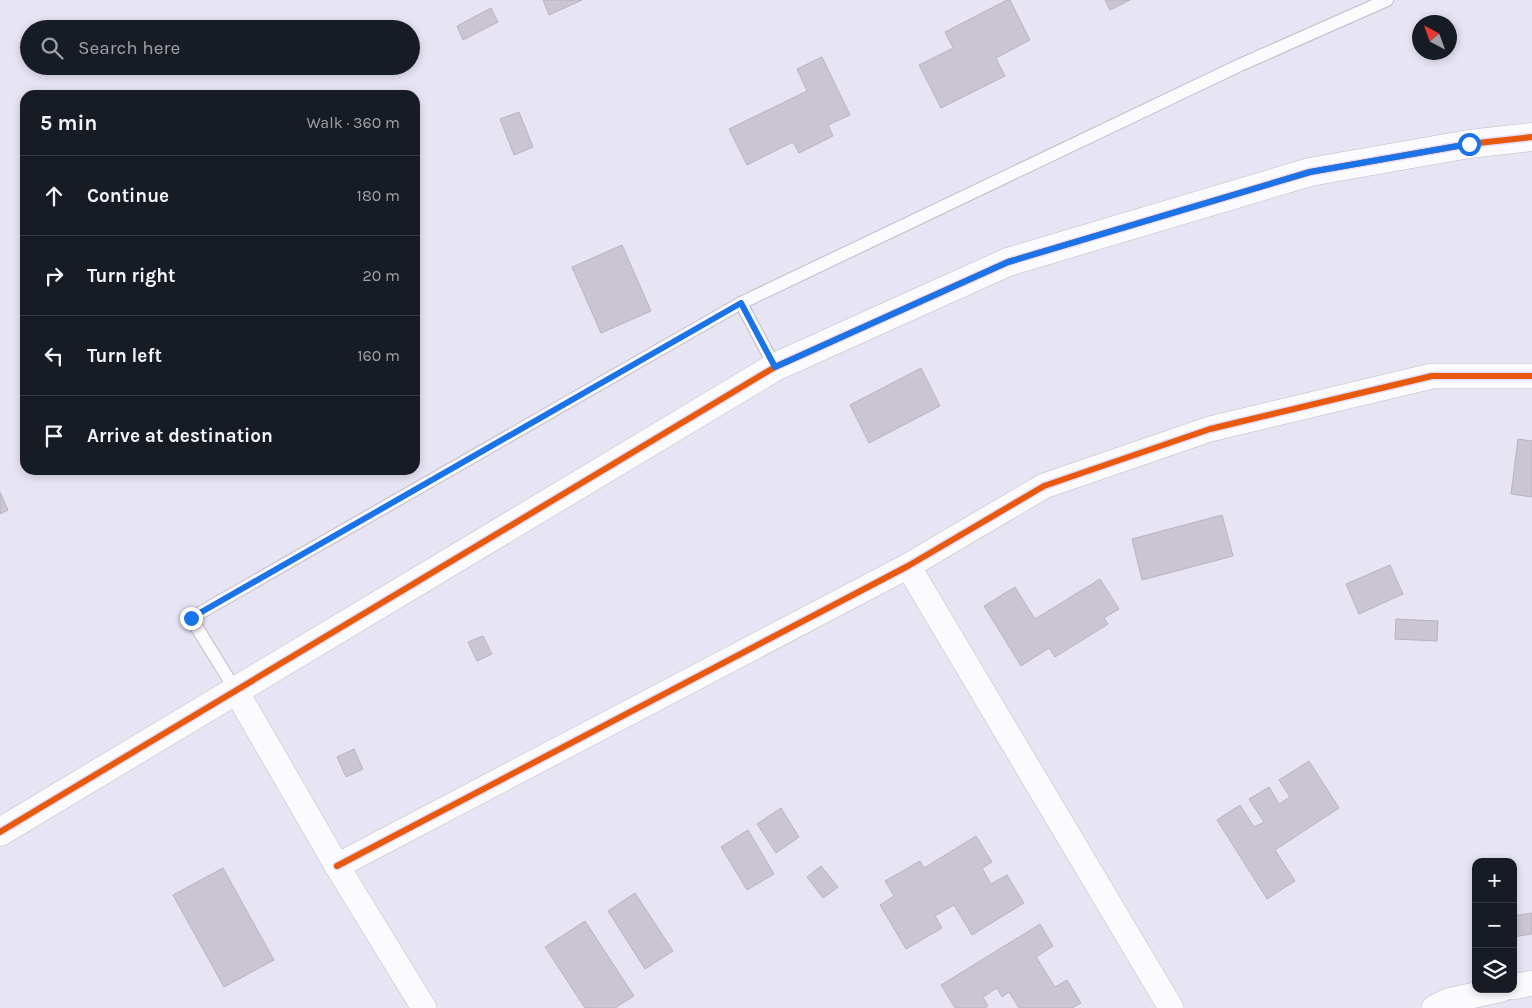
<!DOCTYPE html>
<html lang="en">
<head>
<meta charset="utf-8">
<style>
  body { margin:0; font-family:Karla,sans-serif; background:#242831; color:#f1f3f6 }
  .controls { position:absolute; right:15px; bottom:15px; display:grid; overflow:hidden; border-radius:10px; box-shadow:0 2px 8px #0003 }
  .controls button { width:45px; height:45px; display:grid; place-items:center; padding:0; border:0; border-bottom:1px solid #363941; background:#171b24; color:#f1f3f6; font:25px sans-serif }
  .compass { position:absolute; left:1412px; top:15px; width:45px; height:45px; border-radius:50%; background:#171b24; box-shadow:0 2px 8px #0003; rotate:319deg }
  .stop { position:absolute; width:15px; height:15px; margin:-11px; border:4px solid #1a73e8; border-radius:50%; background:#fff }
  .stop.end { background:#1a73e8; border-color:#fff; box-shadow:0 1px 5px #0008 }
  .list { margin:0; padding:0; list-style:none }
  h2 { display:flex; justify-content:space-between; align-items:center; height:65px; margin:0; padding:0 20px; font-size:21px }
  h2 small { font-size:16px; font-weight:400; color:#9ea1a6 }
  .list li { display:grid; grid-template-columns:32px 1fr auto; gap:15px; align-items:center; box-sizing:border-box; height:80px; padding:0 20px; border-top:1px solid #363941 }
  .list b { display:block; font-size:19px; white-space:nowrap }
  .list em { font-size:16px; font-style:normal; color:#9ea1a6 }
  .icon { flex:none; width:28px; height:28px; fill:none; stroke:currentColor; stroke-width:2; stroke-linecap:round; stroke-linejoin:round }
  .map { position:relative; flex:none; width:1532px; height:1008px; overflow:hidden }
  .search { position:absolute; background:#171b24; box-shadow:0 2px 8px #0003; left:20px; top:20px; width:400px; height:55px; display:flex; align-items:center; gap:12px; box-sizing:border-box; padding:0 18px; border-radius:28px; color:#9ea1a6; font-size:19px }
  .panel { position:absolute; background:#171b24; box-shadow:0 2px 8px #0003; left:20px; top:90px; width:400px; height:385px; border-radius:15px }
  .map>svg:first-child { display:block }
  .building { fill:#cbc5d1; stroke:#b9b3bf }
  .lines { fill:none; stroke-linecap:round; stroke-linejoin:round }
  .service-casing { stroke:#bfbcc9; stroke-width:14 }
  .minor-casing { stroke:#bfbcc9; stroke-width:26 }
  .tertiary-casing { stroke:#bfbcc9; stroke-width:29 }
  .service { stroke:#fbfbfd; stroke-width:12 }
  .minor { stroke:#fbfbfd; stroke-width:25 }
  .tertiary { stroke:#fbfbfd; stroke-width:28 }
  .cycleway-casing { stroke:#e3ddfb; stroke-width:9 }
  .cycleway { stroke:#e8590c; stroke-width:6 }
  .route { stroke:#1a73e8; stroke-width:6 }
</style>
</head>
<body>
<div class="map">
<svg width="1532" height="1008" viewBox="0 0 1532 1008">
  <rect width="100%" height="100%" fill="#e7e4f4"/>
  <g class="building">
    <polygon points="543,0 582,0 549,15"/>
    <polygon points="1007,0 1010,0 1030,40 996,58 1005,76 941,108 919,65 953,48 945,32"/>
    <polygon points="1105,0 1130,0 1110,10"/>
    <polygon points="491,8 498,22 463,40 457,26"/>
    <polygon points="822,57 850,115 828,125 833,136 799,153 793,142 747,165 729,129 807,91 797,69"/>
    <polygon points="519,112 533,147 514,155 500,119"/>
    <polygon points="622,245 651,311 601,333 572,267"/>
    <polygon points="921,368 940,406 869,443 850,405"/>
    <polygon points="1518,439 1532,441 1532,497 1511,494"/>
    <polygon points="0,492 8,510 0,514"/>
    <polygon points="1222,515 1233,556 1142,580 1132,539"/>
    <polygon points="1390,565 1403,594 1359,614 1346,584"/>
    <polygon points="1100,579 1119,609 1104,618 1108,624 1055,657 1049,648 1021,666 984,606 1015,587 1035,619"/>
    <polygon points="1396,619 1438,621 1437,641 1395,639"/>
    <polygon points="483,636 492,654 477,661 468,642"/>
    <polygon points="354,749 363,769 346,777 337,757"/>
    <polygon points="1309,761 1339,808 1275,850 1295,881 1267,899 1217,820 1240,805 1254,827 1264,822 1249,799 1269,787 1279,804 1290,797 1279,780"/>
    <polygon points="781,808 799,837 776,853 757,824"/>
    <polygon points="748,830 774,874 747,890 721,847"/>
    <polygon points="976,836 992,862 982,868 991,884 1007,875 1024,903 972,935 954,905 935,916 942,928 906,949 880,905 894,896 885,881 920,861 924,868"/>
    <polygon points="821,866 838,887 823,898 807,877"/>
    <polygon points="223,868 274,960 224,987 173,895"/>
    <polygon points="635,893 673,951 645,969 608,911"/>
    <polygon points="1532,913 1532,934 1513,937 1513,916"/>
    <polygon points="585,921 634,996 615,1008 585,1008 545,947"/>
    <polygon points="1040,924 1053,946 1036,957 1055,987 1067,980 1081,1003 1072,1008 1019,1008 1009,992 1002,997 997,988 983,997 988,1006 985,1008 955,1008 941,985"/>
  </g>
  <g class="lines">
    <g class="service-casing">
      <g id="service">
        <polyline points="775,367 741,303 1240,65 1387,0"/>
        <polyline points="236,691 191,618 741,303"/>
      </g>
    </g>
    <g class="minor-casing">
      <g id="minor">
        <polyline points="908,566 1171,1008"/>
        <polyline points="236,691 337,866 424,1008"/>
        <polyline points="337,866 908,566 1044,486 1210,429 1432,376 1532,376"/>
        <polyline points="1513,987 1532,983"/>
        <polyline points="1434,1008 1448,1001 1502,989"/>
      </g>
    </g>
    <g class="tertiary-casing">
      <polyline id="tertiary" points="0,832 775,367 1008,262 1310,172 1469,144 1532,137"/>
    </g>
    <use href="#service" class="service"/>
    <use href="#minor" class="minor"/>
    <use href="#tertiary" class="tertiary"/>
    <g class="cycleway-casing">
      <g id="cycleway">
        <polyline points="0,832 775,367 1008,262 1310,172 1469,144 1532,137"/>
        <polyline points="337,866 908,566 1044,486 1210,429 1432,376 1532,376"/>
      </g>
    </g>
    <use href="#cycleway" class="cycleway"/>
  </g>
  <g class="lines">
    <polyline class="route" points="191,618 741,303 775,367 1008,262 1310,172 1469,144"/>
  </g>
</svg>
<div class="controls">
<button>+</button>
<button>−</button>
<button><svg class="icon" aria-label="layers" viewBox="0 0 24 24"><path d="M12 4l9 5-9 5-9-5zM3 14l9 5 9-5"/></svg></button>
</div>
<svg class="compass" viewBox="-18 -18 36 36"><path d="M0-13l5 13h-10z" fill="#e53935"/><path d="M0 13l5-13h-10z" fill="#9ea1a6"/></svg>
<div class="stop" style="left:1469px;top:144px"></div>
<div class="stop end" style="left:191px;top:618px"></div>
<div class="search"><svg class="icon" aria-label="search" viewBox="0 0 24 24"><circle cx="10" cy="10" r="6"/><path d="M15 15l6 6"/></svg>Search here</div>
<section class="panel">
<h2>5 min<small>Walk · 360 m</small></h2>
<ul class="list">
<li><svg class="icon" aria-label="ahead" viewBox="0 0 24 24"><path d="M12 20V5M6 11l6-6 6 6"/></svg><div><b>Continue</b></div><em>180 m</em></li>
<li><svg class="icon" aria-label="right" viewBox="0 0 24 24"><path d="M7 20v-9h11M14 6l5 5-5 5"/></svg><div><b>Turn right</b></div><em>20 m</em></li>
<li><svg class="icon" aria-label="left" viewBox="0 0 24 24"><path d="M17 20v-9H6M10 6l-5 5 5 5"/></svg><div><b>Turn left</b></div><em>160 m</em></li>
<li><svg class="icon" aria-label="arrive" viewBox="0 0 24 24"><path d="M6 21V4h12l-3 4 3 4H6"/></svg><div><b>Arrive at destination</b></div></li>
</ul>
</section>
</div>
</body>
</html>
